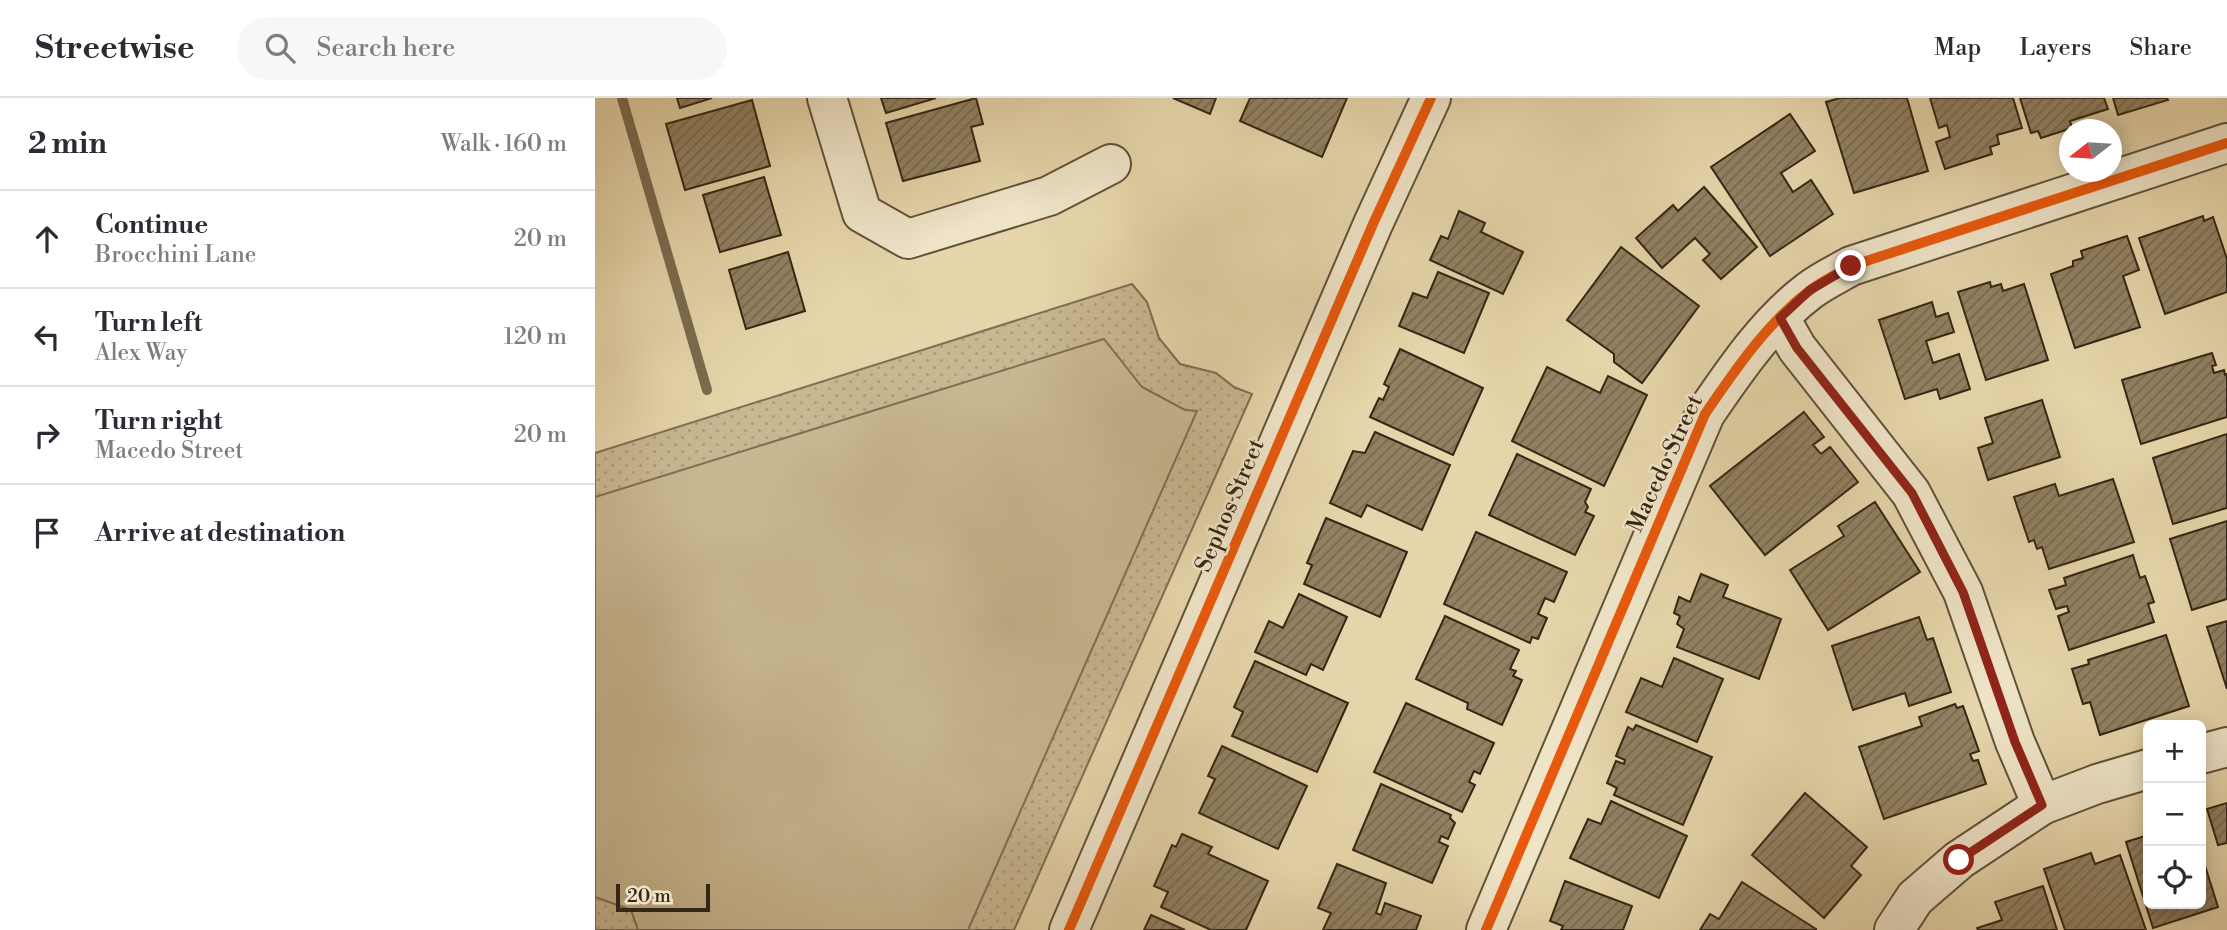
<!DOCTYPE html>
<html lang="en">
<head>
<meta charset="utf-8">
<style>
  body { margin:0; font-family:"Libre Bodoni",serif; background:#f7f7f7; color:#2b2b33 }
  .controls { position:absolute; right:21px; bottom:21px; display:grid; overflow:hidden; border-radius:10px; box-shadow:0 4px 18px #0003 }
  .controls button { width:63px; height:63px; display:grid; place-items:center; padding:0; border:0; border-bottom:2px solid #e1e1e2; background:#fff; color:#2b2b33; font:35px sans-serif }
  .compass { position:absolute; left:1464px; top:21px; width:63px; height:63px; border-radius:50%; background:#fff; box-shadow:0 4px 18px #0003; rotate:253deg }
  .scale { position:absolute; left:21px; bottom:18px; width:94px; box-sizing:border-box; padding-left:7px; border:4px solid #342715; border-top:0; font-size:19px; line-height:24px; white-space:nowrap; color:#342715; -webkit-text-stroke:5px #efe4c8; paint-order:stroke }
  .stop { position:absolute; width:21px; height:21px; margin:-16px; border:5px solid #8f2418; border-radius:50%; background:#fff }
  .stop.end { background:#8f2418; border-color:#fff; box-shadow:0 2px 7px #0008 }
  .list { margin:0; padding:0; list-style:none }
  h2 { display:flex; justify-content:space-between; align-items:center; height:91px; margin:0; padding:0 28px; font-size:30px }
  h2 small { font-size:23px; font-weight:400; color:#7c7c81 }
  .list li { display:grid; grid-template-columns:46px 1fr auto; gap:21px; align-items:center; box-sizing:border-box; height:98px; padding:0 28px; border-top:2px solid #e1e1e2 }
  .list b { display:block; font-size:26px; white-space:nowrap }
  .list p { margin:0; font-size:23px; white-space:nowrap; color:#7c7c81 }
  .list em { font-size:23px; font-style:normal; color:#7c7c81 }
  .icon { flex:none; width:38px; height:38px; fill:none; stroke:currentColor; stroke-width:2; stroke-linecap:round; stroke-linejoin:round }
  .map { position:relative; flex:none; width:1632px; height:832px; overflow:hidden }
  header { display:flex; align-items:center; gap:42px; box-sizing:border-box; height:98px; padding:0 35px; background:#fff; border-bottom:2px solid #e1e1e2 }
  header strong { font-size:33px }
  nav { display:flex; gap:38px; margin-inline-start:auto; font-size:24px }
  .search { width:490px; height:63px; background:#f7f7f7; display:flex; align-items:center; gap:18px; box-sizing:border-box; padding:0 24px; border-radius:38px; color:#7c7c81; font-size:26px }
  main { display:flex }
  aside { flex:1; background:#fff }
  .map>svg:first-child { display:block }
  .park { fill:url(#park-dots); stroke:#7e6f53; stroke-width:2 }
  .pitch { fill:#c8b791; stroke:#7e6f53; stroke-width:2 }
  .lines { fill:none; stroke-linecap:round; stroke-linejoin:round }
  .stream { stroke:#7a6c50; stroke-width:10 }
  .building { fill:url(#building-hatch); stroke:#342715; stroke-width:2 }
  .minor-casing { stroke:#60523a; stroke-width:42 }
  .minor { stroke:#efe4c8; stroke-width:38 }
  .cycleway-casing { stroke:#efe4c8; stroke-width:15 }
  .cycleway { stroke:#e8590c; stroke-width:10 }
  .route { stroke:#8f2418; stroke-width:9 }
  .labels { text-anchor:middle; stroke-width:5; stroke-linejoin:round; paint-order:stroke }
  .street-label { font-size:23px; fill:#342715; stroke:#efe4c8 }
</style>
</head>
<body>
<header>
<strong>Streetwise</strong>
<div class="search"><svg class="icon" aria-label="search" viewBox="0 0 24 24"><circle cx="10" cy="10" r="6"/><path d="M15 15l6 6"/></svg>Search here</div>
<nav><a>Map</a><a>Layers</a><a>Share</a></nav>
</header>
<main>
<aside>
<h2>2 min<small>Walk · 160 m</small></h2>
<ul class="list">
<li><svg class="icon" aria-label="ahead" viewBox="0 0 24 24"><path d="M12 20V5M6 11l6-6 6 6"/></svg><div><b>Continue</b><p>Brocchini Lane</p></div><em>20 m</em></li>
<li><svg class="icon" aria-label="left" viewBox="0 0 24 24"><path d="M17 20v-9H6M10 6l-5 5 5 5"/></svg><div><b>Turn left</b><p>Alex Way</p></div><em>120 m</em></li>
<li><svg class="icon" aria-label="right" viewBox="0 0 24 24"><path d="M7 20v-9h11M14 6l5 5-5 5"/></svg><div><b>Turn right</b><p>Macedo Street</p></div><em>20 m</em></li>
<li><svg class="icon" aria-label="arrive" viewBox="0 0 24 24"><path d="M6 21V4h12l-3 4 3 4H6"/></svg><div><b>Arrive at destination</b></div></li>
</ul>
</aside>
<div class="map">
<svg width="1632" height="832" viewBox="0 0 1632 832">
  <defs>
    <pattern id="park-dots" width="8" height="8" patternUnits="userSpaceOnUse" patternTransform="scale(1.75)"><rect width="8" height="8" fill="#c8b791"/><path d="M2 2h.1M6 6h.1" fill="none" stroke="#ac9d7c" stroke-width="1.8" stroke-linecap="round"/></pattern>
    <pattern id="building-hatch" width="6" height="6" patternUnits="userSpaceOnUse" patternTransform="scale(1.75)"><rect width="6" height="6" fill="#918162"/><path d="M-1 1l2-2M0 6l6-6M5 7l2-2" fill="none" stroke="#776a50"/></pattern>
  </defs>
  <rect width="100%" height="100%" fill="#e6d5aa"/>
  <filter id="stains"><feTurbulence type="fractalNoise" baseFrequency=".00286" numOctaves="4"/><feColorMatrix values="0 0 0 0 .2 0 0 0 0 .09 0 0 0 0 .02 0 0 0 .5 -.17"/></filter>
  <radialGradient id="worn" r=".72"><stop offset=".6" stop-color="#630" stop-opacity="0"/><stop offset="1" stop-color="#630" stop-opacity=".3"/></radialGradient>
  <polygon class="park" points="537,186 552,204 564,240 585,266 621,275 639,289 657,296 419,832 0,832 0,355"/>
  <polygon class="pitch" points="509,241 547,289 590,312 602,313 373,832 43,832 36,812 0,799 0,399"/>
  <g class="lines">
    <polyline class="stream" points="27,0 112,292"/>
  </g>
  <g class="building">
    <polygon points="82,0 117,0 85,10"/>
    <polygon points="286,0 341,0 291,15"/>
    <polygon points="381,0 388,26 376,29 385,63 308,83 291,25"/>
    <polygon points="578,0 621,0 615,16"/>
    <polygon points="655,0 752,0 727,59 645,23"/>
    <polygon points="1245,0 1312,0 1333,73 1259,95 1231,4"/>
    <polygon points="1335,0 1418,0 1427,30 1402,37 1404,46 1395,49 1397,56 1350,71 1341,44 1355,39 1352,27 1344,30"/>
    <polygon points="1425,0 1509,0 1513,11 1475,23 1477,30 1446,40 1443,33 1436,35"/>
    <polygon points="1518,0 1572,0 1573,2 1523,17"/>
    <polygon points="157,2 175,68 90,92 71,26"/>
    <polygon points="1195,16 1220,53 1186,75 1198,94 1216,82 1238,116 1175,158 1116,69"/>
    <polygon points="169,79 186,137 125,154 108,97"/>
    <polygon points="1109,89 1162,149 1126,181 1108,162 1115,156 1100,140 1067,170 1041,140 1078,107 1083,113"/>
    <polygon points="864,113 890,125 886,134 928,154 908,196 835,162 846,138 853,141"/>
    <polygon points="1608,118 1609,123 1618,119 1632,161 1632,194 1570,216 1544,140"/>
    <polygon points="1532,138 1544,172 1528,178 1545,229 1480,250 1456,176 1478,168 1478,163 1488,160 1486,153"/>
    <polygon points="1026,149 1104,208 1047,285 1019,264 1019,256 972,222"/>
    <polygon points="193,154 210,213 151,231 134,172"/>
    <polygon points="843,174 894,195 869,255 804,228 818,195 832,200"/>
    <polygon points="1395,184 1396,189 1406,186 1408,193 1429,186 1453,262 1391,282 1363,194"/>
    <polygon points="1337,204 1341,219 1353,215 1359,234 1331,243 1338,265 1364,256 1375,291 1345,301 1342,291 1310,301 1284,222"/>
    <polygon points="805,251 888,290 858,357 775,319 784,300 788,302 794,289 789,286"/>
    <polygon points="1617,255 1621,267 1617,268 1619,275 1629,272 1630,277 1632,276 1632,319 1546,346 1527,282"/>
    <polygon points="952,269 1005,295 1013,278 1052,297 1009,388 917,343"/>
    <polygon points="1447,302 1465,359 1393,382 1383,350 1398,345 1390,320"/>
    <polygon points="1209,314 1229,339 1218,347 1226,356 1235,349 1263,384 1170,457 1115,388"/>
    <polygon points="780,334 855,367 827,432 772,407 766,419 735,405 758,353 770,355"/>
    <polygon points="1632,336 1632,410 1578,426 1558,360"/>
    <polygon points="922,356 996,391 990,404 993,409 990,414 999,418 980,457 894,417"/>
    <polygon points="1518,381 1539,444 1454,471 1447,449 1442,451 1439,442 1434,444 1419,399 1460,386 1464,398"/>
    <polygon points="1280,404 1325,474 1233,532 1195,472 1249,438 1243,428"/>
    <polygon points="731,420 812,454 785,519 709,486 717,467 712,465"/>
    <polygon points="1632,423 1632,501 1597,512 1575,441"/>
    <polygon points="881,434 972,474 959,504 950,500 943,516 952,520 943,541 937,539 935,545 849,506"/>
    <polygon points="1538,457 1545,480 1550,478 1559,504 1553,506 1559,524 1474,552 1463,518 1474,514 1472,508 1461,511 1454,492 1471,487 1469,480"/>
    <polygon points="1106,476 1133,487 1128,499 1186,521 1164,581 1082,549 1089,531 1082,526 1085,518 1079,515 1084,499 1095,504"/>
    <polygon points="704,496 752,519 728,572 716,566 711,577 660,554 674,523 688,530"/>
    <polygon points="850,518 924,552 915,571 921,573 918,578 927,582 907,627 872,611 873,605 821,581"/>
    <polygon points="1324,519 1332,542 1338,540 1356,594 1314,608 1310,595 1258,612 1237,548"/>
    <polygon points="1632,523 1632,591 1612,529"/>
    <polygon points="1571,537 1594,608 1505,637 1495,604 1488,606 1477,571 1494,566 1493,562"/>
    <polygon points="1079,560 1128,581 1102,644 1031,614 1046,580 1067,589"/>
    <polygon points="660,563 753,605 722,674 637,638 648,614 639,609"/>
    <polygon points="811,605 899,645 885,676 879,673 874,684 880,687 867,714 779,674"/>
    <polygon points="1360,606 1362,610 1368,608 1384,653 1375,656 1378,663 1383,662 1391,686 1289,721 1264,649 1327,628 1324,619"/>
    <polygon points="1041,627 1117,659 1088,727 1019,697 1022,690 1012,685 1021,663 1029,666 1030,662 1021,658 1033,629 1038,632"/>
    <polygon points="627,648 712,688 683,751 604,715 620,681 613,678"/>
    <polygon points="786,686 856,717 855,720 860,725 853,741 846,738 844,744 853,748 837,785 758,752"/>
    <polygon points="1210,695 1272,749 1256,768 1266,777 1229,820 1157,757"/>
    <polygon points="1016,703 1092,738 1064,800 975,760 993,721 1006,726"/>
    <polygon points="1632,705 1632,745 1623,747 1612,711"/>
    <polygon points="587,736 617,749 613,756 673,783 651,832 616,832 566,809 573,794 559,788 577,747 581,749"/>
    <polygon points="1553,737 1553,806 1606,806 1606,755 1623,809 1558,830 1531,744"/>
    <polygon points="1496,755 1500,766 1525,757 1551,832 1470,832 1449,771"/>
    <polygon points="742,766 791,785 781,815 786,817 790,805 826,818 821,832 728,832 736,815 723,810"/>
    <polygon points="970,783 1037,808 1028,832 966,832 968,828 955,823"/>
    <polygon points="1147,784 1221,831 1221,832 1105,832 1115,816 1124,821"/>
    <polygon points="1448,788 1462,832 1383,832 1382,830 1407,822 1400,804"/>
    <polygon points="556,817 590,832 549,832"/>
  </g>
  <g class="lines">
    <g class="minor-casing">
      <g id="minor">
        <polyline points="232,0 267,115 313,141 454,98 516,66"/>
        <polyline points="1185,220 1202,250 1316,395 1368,494 1420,644 1447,707"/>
        <polyline points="1606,656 1632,649"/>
        <polyline points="474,832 778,126 836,0"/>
        <path d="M891,832L1110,316C1140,272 1172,225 1214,193C1227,183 1242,176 1256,168L1632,45"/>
        <polyline points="1299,832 1320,800 1364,762 1447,707 1502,686 1553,671"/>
      </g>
    </g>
    <use href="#minor" class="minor"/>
    <g class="cycleway-casing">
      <g id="cycleway">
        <polyline points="474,832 778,126 836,0"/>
        <path d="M891,832L1110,316C1140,272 1172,225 1214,193C1227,183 1242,176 1256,168L1632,45"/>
      </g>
    </g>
    <use href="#cycleway" class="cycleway"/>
  </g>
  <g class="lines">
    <polyline class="route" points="1256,168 1215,192 1185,220 1202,250 1317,395 1368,494 1420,644 1447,707 1364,762"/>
  </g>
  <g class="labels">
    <g class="street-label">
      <text transform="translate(1069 365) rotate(-65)" y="8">Macedo Street</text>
      <text transform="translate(634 407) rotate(-67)" y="8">Sephos Street</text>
    </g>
  </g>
  <rect width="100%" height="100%" filter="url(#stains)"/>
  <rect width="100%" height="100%" fill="url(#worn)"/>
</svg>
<div class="controls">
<button>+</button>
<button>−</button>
<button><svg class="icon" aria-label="locate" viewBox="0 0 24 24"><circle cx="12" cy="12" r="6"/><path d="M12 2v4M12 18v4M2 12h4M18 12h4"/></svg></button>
</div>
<svg class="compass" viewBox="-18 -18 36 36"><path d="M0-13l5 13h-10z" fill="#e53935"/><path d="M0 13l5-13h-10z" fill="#7c7c81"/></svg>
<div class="scale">20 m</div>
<div class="stop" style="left:1364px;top:762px"></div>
<div class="stop end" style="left:1256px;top:168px"></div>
</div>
</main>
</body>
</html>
